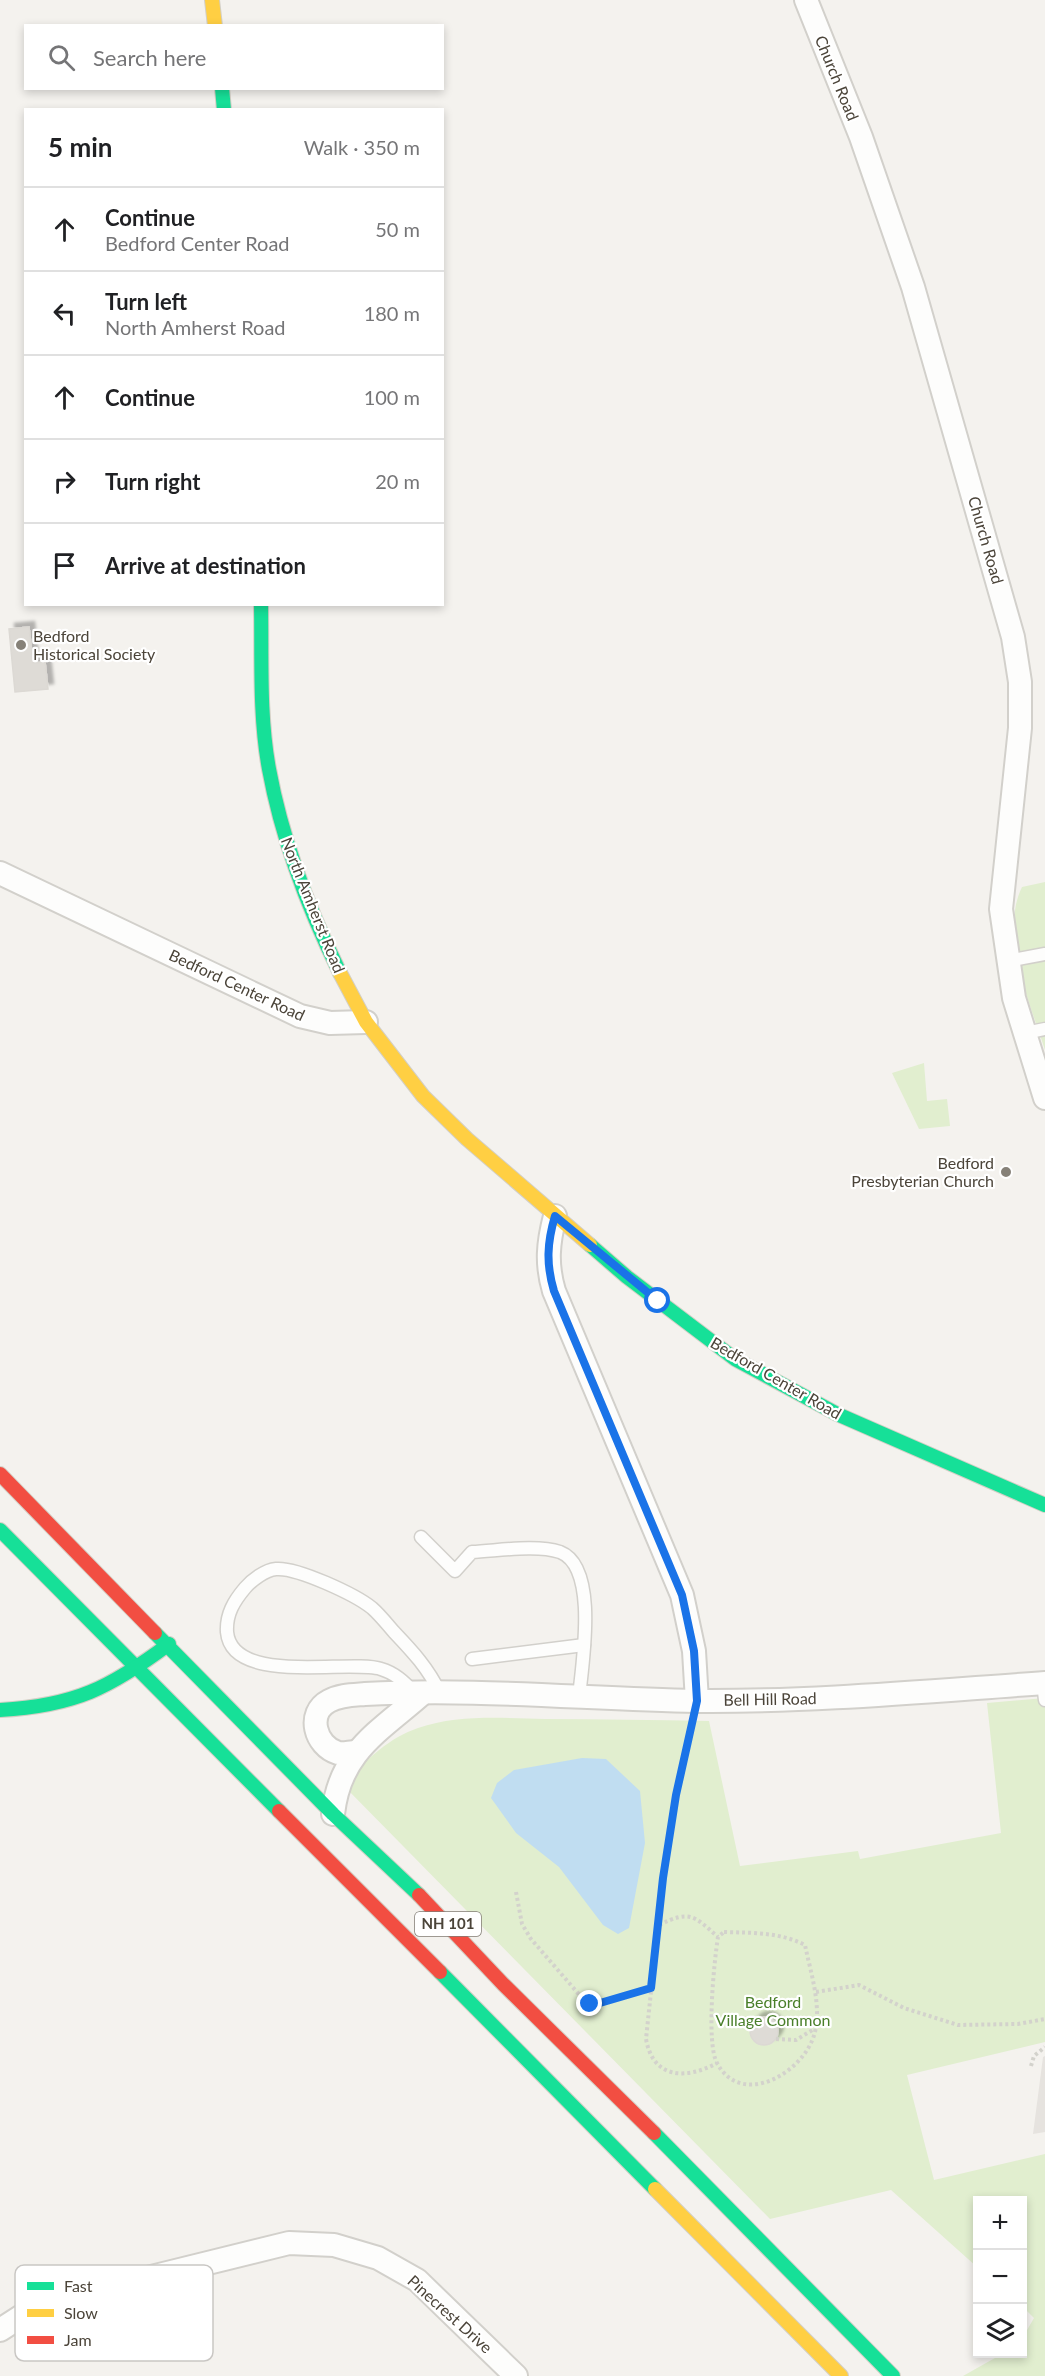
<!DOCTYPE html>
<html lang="en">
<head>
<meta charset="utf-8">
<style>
  body { margin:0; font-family:Lato,sans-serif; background:#f2f2f2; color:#202124 }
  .controls { position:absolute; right:18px; bottom:18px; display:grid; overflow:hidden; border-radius:0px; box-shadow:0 3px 9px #0003 }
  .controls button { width:54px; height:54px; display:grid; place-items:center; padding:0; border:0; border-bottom:2px solid #e0e0e0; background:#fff; color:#202124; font:30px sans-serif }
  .stop { position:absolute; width:18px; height:18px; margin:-14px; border:4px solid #1a73e8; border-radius:50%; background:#fff }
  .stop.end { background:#1a73e8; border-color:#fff; box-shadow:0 2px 6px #0008 }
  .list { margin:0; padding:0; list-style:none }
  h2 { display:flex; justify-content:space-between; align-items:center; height:78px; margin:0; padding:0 24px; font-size:26px }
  h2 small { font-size:20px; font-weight:400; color:#757577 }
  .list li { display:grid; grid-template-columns:39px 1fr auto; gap:18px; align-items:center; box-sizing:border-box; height:84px; padding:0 24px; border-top:2px solid #e0e0e0 }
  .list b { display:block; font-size:22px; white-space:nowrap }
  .list p { margin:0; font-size:20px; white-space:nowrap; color:#757577 }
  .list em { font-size:20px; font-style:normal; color:#757577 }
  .icon { flex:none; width:33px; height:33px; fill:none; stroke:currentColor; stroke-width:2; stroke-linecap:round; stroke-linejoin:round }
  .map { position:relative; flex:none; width:1045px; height:2376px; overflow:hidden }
  .search { position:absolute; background:#fff; box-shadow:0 3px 9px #0003; left:24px; top:24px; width:420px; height:66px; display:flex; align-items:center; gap:15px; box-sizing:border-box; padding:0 21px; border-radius:0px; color:#757577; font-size:22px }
  .panel { position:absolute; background:#fff; box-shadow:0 3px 9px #0003; left:24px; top:108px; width:420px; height:498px; border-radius:0px }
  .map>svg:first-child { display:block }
  .green { fill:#e1eecf }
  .parking { fill:#e6e3df }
  .water { fill:#c0ddf1 }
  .building { fill:#dedbd6; stroke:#dcd9d4; stroke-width:1.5; filter:url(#shadow) }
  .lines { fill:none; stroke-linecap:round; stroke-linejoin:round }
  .lane-casing { stroke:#d2d0cb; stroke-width:15 }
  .street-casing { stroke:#d2d0cb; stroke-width:26 }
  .fast-casing { stroke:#d3cfc5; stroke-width:16 }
  .slow-casing { stroke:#d3cfc5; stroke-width:16 }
  .jam-casing { stroke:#d3cfc5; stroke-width:16 }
  .path { stroke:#d3d2cc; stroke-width:4; stroke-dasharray:3 3; stroke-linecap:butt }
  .lane { stroke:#fdfdfc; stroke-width:12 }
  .street { stroke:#fdfdfc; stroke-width:22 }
  .fast { stroke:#16e098; stroke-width:14 }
  .slow { stroke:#ffcf43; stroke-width:14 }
  .jam { stroke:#f24e42; stroke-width:14 }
  .route { stroke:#1a73e8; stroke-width:8 }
  .poi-dot { fill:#868178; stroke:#fff; stroke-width:2 }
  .labels { text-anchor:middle; stroke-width:4.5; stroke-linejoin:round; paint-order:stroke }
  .shield { fill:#fff; stroke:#817c74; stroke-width:1.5 }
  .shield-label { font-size:15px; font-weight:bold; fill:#4b4439 }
  .street-label { font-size:16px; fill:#4b4439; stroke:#fff }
  .poi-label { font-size:16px; fill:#4b4439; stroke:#fff; text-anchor:start }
  .park-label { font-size:16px; fill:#4a7f2a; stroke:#fff }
  .key { fill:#fff; stroke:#c9c7c4; stroke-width:1.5 }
  .key-label { font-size:16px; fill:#4b4439 }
</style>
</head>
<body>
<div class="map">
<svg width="1045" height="2376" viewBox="0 0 1045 2376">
  <defs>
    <filter id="shadow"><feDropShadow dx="5.5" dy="-5.5" stdDeviation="1.5" flood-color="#0004"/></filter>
  </defs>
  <rect width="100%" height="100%" fill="#f4f2ee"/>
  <g class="green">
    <path d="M1045,882V1050C1030,1003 999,934 1022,887Z"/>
    <polygon points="924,1063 927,1101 947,1099 950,1126 919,1129 892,1073"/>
    <path d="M1045,1698V2042L907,2075L934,2180L1045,2154V2376H963L1002,2354H1022L1023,2337L1034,2318L1023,2307L1022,2200H978L977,2267L891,2190L770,2219L343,1785C364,1762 388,1738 418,1728C458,1714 504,1718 545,1719C600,1719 654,1720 709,1721L740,1866L858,1851L860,1859L1001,1833L987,1703Z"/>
  </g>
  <polygon class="parking" points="1045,2056 1045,2132 1033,2134 1043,2057"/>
  <polygon class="water" points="582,1758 606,1759 640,1791 645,1843 629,1928 618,1934 603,1925 559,1867 516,1833 491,1798 497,1783 514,1770"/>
  <g class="building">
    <polygon points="29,627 33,663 45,662 48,689 15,692 9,629"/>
    <circle cx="764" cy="2031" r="14"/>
  </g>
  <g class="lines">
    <g class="lane-casing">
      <g id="lane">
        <polyline points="1007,961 1045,954"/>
        <polyline points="1025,1033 1045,1029"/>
        <path d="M421,1537L455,1571L472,1552C497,1551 536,1544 560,1552C599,1567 582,1664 579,1697"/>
        <polyline points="472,1659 584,1645"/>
        <polyline points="1043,1683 1045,1700"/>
        <path d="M414,1692C404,1682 395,1673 381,1669C349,1659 232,1686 227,1632C226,1614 234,1601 245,1588C252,1580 265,1570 276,1569C297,1567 356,1595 372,1608C380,1615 387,1624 394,1632C413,1652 428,1668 440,1693"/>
      </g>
    </g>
    <g class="street-casing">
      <g id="street">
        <polyline points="806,0 861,137 913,287 1013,637 1020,682 1020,728 1001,909 1014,998 1045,1098"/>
        <polyline points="0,873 300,1016 330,1023 366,1022"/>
        <path d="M555,1216C548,1243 546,1264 554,1291L682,1595L694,1651L697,1701"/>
        <path d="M356,1752C350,1752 344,1754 338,1753C315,1746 306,1713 329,1701C340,1695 352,1695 365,1694C475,1688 586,1699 696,1701C812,1702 929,1691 1045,1683"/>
        <path d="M333,1814C340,1751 379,1732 423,1693"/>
        <polyline points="0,2330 28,2312 70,2297 289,2243 334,2245 378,2258 417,2280 516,2376"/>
      </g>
    </g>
    <g class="fast-casing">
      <g id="fast">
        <polyline points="222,88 224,110"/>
        <path d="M261,604C262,659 259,715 269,769C282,840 308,908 340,973"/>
        <polyline points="590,1245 627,1277 735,1359 837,1414 1045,1505"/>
        <polyline points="0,1530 279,1811"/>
        <polyline points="155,1633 333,1814 419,1895"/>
        <path d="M0,1710C74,1706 110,1688 169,1644"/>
        <polyline points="440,1972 655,2189"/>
        <polyline points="654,2133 893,2376"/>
      </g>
    </g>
    <g class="slow-casing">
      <g id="slow">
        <polyline points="212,0 215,26"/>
        <polyline points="340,973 366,1022 423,1096 467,1139 590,1245"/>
        <polyline points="655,2189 841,2376"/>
      </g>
    </g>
    <g class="jam-casing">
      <g id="jam">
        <polyline points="0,1474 155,1633"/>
        <polyline points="279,1811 440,1972"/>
        <polyline points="419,1895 503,1984 654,2133"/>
      </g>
    </g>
    <g class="path">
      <path d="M693,1719L676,1795L663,1878L646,2039C653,2079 686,2080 717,2063"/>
      <path d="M516,1892L522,1924L531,1939L583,1999C598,2009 634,1993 651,1988"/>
      <path d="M659,1925C690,1910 693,1915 718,1937"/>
      <path d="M724,1932C753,1933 779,1932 805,1945C811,1975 825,2014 811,2043C795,2077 740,2106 717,2063C706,2043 714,1962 718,1937Z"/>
      <polyline points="816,1992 859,1985 904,2008 958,2025 1018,2024 1045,2019"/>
      <polyline points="776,2039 796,2040 814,2029"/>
      <polyline points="1031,2066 1034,2056 1045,2047"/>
    </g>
    <use href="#lane" class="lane"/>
    <use href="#street" class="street"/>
    <use href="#fast" class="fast"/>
    <use href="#slow" class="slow"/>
    <use href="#jam" class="jam"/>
  </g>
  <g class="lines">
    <path class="route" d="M590,2004L600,2003L651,1988L663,1878L676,1795L697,1701L694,1651L682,1595L554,1291C546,1264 547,1243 555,1216L658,1301"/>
  </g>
  <g class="poi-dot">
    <circle cx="21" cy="645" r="6"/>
    <circle cx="1006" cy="1172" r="6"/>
  </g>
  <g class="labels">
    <rect class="shield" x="415" y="1912" width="66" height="24" rx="4.5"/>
    <g class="shield-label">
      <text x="448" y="1929">NH 101</text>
    </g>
    <g class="street-label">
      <text transform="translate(837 78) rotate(68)" y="6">Church Road</text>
      <text transform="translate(986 540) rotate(74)" y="6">Church Road</text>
      <text transform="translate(313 905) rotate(68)" y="6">North Amherst Road</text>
      <text transform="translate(237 985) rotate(25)" y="6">Bedford Center Road</text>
      <text transform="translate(776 1378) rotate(30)" y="6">Bedford Center Road</text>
      <text transform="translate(770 1699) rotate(-1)" y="6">Bell Hill Road</text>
      <text transform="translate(450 2314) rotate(42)" y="6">Pinecrest Drive</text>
    </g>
    <g class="poi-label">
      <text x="33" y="642">Bedford<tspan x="33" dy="18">Historical Society</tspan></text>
      <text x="994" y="1169" text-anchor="end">Bedford<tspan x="994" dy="18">Presbyterian Church</tspan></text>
    </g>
    <g class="park-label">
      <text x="773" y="2008">Bedford<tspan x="773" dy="18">Village Common</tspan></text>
    </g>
  </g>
  <rect x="15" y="2265" width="198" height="96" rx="9" class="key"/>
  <rect x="27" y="2282" width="27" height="8" fill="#16e098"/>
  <rect x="27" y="2309" width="27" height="8" fill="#ffcf43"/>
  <rect x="27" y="2336" width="27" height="8" fill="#f24e42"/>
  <g class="key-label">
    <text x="64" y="2292">Fast</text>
    <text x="64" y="2319">Slow</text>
    <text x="64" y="2346">Jam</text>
  </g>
</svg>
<div class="controls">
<button>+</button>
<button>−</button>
<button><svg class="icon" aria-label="layers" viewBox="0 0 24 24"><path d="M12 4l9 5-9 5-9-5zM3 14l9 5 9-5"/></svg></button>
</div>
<div class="stop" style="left:658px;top:1301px"></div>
<div class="stop end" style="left:590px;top:2004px"></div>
<div class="search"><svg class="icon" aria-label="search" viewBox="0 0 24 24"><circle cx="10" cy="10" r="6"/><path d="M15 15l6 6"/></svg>Search here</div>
<section class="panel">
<h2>5 min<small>Walk · 350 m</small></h2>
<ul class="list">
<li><svg class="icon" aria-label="ahead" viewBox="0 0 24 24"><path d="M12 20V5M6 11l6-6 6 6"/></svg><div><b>Continue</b><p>Bedford Center Road</p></div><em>50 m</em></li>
<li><svg class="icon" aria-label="left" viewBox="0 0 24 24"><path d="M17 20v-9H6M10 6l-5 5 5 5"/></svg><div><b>Turn left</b><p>North Amherst Road</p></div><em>180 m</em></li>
<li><svg class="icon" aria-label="ahead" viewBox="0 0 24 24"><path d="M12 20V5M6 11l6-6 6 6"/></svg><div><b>Continue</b></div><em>100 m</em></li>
<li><svg class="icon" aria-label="right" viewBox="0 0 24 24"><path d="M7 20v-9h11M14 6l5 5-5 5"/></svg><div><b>Turn right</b></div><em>20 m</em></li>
<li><svg class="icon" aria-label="arrive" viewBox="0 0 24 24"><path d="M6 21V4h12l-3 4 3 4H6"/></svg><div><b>Arrive at destination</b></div></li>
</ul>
</section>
</div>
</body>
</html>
